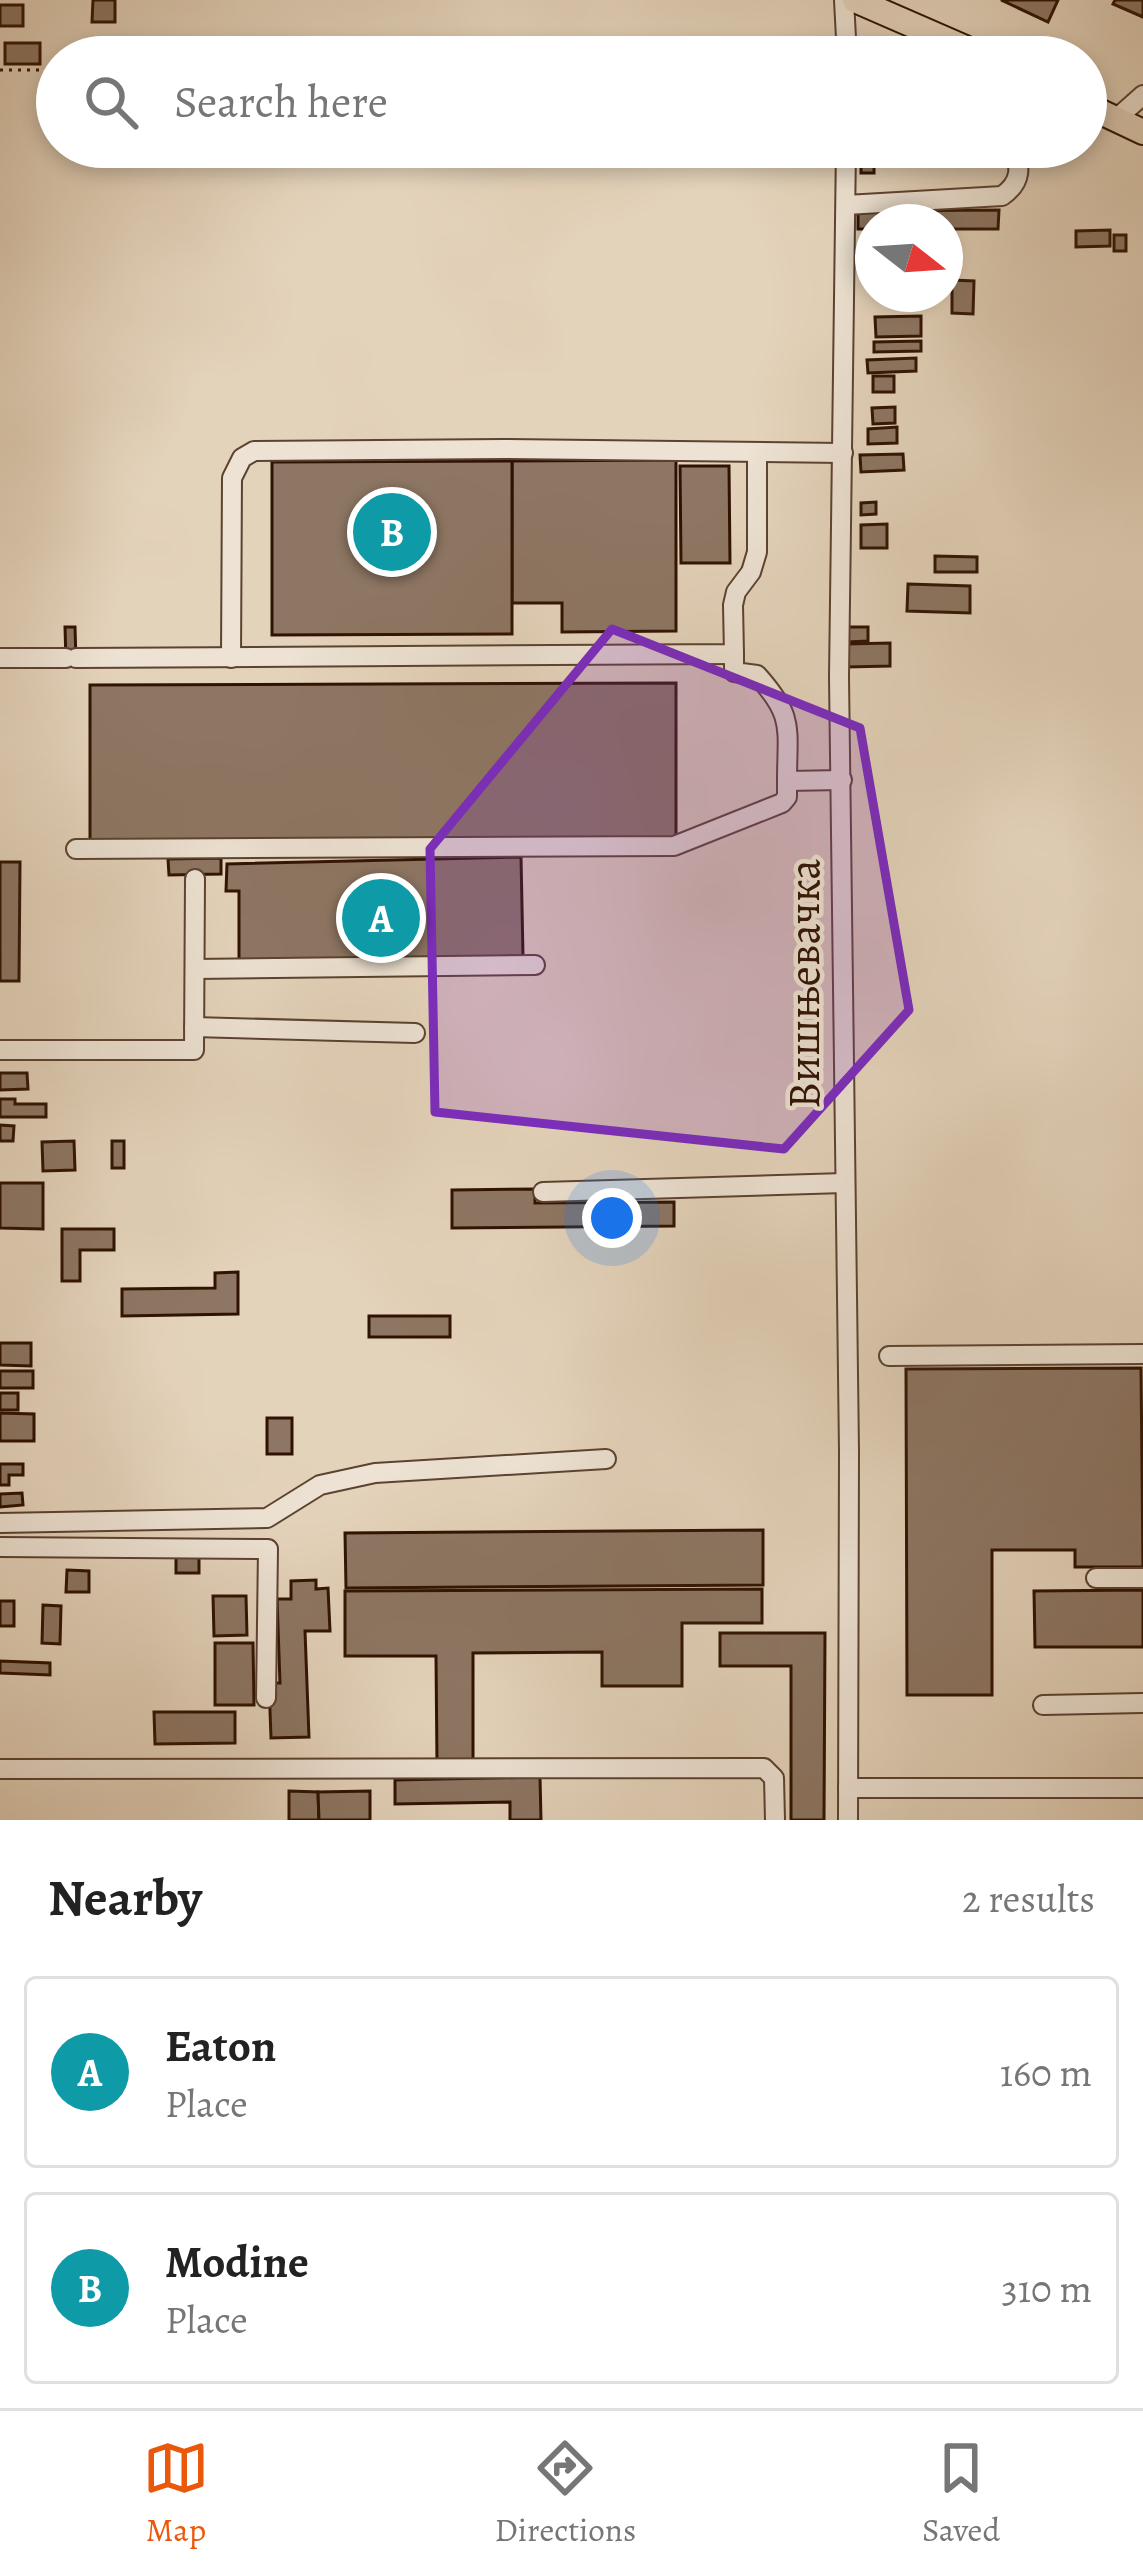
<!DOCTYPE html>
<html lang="en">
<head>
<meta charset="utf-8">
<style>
  body { margin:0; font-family:Alegreya,serif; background:#f2f2f2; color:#222 }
  .compass { position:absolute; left:855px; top:204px; width:108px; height:108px; border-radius:50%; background:#fff; box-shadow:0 6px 18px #0003; rotate:107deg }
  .you { position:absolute; left:612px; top:1218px; width:42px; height:42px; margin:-30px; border:9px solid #fff; border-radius:50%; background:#1a73e8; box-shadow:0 0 0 18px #1a73e833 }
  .badge { display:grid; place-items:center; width:78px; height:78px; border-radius:50%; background:#ea580c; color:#fff; font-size:39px; font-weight:700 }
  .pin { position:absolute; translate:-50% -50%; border:6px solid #fff; box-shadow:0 3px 12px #0006 }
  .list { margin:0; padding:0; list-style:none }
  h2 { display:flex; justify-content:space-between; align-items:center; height:156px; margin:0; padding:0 48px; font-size:51px }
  h2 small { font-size:39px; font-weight:400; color:#767676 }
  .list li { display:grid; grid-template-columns:78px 1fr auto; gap:36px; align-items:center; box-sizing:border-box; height:192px; margin:0 24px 24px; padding:0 24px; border:3px solid #e0e0e0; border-radius:12px }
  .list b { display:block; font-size:45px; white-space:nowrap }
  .list p { margin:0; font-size:39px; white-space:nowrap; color:#767676 }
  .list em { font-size:39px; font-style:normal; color:#767676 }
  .icon { flex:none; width:66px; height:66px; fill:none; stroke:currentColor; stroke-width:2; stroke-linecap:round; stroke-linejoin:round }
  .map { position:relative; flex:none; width:1143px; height:1820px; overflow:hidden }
  .search { position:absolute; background:#fff; box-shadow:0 6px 18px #0003; left:36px; right:36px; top:36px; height:132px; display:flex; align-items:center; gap:30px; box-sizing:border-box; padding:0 42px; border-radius:66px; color:#767676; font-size:45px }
  .sheet { height:588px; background:#fff }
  nav { display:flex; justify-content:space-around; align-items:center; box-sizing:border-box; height:168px; border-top:3px solid #e0e0e0; background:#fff; font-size:33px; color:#767676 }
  nav a { display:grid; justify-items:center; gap:6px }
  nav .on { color:#ea580c }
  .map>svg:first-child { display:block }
  .building { fill:#8d7663; stroke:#2f1203; stroke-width:3 }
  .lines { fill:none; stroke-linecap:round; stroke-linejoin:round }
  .minor-casing { stroke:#5c4231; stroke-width:22 }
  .major-casing { stroke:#2f1203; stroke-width:28 }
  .path { stroke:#2f1203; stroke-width:3; stroke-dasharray:3 6; stroke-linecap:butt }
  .minor { stroke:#ede2d3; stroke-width:18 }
  .major { stroke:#e4d3bb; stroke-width:24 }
  .marked { fill:#7b2cbf; fill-opacity:0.2; stroke:#7b2cbf; stroke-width:9; stroke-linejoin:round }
  .labels { text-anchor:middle; stroke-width:9; stroke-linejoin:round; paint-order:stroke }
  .street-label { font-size:45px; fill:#2f1203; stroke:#ede2d3 }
</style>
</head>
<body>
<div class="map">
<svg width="1143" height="1820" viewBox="0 0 1143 1820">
  <rect width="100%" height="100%" fill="#e4d3bb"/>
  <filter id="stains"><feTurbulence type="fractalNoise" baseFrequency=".00167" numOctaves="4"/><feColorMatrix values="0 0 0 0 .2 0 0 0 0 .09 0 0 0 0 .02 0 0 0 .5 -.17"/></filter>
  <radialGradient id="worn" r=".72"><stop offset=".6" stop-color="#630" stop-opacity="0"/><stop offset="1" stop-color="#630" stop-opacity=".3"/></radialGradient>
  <g class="building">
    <polygon points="93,0 115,0 115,22 92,22"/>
    <polygon points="1001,0 1058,0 1048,22"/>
    <polygon points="1115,0 1143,0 1143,17 1113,4"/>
    <rect x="0" y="5" width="23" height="21"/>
    <rect x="5" y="43" width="35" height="21"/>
    <rect x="861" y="147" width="13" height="26"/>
    <polygon points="999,210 998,229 945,229 945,222 873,222 873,229 858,229 858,211"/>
    <polygon points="1110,230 1110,246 1076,247 1076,231"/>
    <rect x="1114" y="235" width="12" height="16"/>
    <polygon points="952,280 974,281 973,314 952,313"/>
    <polygon points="921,316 921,336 876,337 875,317"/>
    <polygon points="921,341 921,351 874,352 874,342"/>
    <polygon points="916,358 916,371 868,373 867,360"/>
    <rect x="873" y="376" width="21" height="16"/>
    <polygon points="895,407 895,423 873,424 872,408"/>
    <polygon points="897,427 897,443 868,444 868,429"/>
    <polygon points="903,454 904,470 861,472 860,455"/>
    <polygon points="676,460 676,631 562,632 562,603 512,603 512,461"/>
    <polygon points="512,461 512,634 272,635 272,462"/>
    <polygon points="680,466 729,466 730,563 681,563"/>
    <polygon points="876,502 876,514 861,515 861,503"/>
    <polygon points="887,524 887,548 861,548 861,525"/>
    <polygon points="935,556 977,557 977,572 935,572"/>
    <polygon points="908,584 970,586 970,613 907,611"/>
    <polygon points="65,627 75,627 76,661 66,661"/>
    <polygon points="848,627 868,627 868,641 848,642"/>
    <polygon points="890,643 890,666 847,667 846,644"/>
    <polygon points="676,683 676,841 90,843 90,685"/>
    <polygon points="521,857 523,956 239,963 239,891 226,891 227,864"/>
    <polygon points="221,858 221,874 169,875 168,859"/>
    <polygon points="0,862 20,862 19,981 0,981"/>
    <polygon points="0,1073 27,1073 28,1089 0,1090"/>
    <polygon points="0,1099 15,1099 15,1104 46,1104 46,1117 0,1117"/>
    <polygon points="0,1125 14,1126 13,1141 0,1141"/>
    <polygon points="74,1141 75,1170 43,1171 42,1142"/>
    <rect x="112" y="1141" width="12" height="27"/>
    <polygon points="0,1183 43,1183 43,1229 0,1228"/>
    <polygon points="535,1189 535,1203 674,1202 674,1226 452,1228 452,1190"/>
    <polygon points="62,1229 114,1229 114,1250 80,1250 80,1281 62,1281"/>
    <polygon points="238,1272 238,1314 122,1316 122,1289 215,1288 215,1273"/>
    <rect x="369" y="1316" width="81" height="21"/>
    <polygon points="0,1343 31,1343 31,1366 0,1365"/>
    <polygon points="1141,1368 1143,1567 1075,1567 1075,1550 992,1550 992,1695 907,1695 906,1369"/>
    <rect x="0" y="1371" width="33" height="17"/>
    <rect x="0" y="1393" width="18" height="17"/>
    <polygon points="0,1413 34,1414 34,1441 0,1441"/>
    <rect x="267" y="1418" width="25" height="36"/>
    <polygon points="0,1464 23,1464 23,1475 9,1475 9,1485 0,1485"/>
    <polygon points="22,1493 23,1505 0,1507 0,1494"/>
    <polygon points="763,1530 763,1585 346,1588 345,1533"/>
    <rect x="176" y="1553" width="23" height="20"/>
    <polygon points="67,1570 89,1571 89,1592 66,1592"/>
    <polygon points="316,1580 316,1589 328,1588 330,1631 305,1631 309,1737 271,1738 269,1683 280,1683 277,1599 291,1599 291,1581"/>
    <polygon points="762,1589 762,1623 682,1623 682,1686 602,1686 602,1652 473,1653 473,1762 437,1762 436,1656 345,1656 345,1591"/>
    <polygon points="1143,1590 1143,1647 1035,1647 1034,1591"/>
    <polygon points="213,1596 246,1596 247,1635 214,1636"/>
    <rect x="0" y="1601" width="14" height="25"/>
    <polygon points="43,1605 61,1606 60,1644 42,1643"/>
    <polygon points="720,1633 825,1633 824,1820 791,1820 791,1666 720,1666"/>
    <polygon points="215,1643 253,1643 254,1705 215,1705"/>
    <polygon points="0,1661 50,1663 50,1675 0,1673"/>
    <polygon points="154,1712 235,1712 235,1743 155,1744"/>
    <polygon points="540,1777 541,1820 510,1820 510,1802 395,1804 395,1780"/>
    <polygon points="289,1791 318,1792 319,1820 289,1820"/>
    <polygon points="370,1791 370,1820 319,1820 318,1792"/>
  </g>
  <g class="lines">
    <g class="minor-casing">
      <g id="minor">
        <polyline points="844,0 847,57"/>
        <polyline points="1116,119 1143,95"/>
        <polyline points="846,147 839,677 849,1451 848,1820"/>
        <path d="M846,205L1002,196C1021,183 1024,164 1008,147"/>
        <path d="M734,654V672L757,675C795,717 787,728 787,781L842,780"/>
        <polyline points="0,658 66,658"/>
        <polyline points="76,658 734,654 733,605 736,592 751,572 757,552 757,452"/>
        <polyline points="231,658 232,478 242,458 254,451 503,449 843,453"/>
        <polyline points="76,849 674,846 782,803 787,797 787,781"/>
        <polyline points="195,969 535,965"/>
        <polyline points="194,1027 415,1033"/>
        <polyline points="0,1050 194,1050 195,879"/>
        <polyline points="543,1192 844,1183"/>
        <polyline points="889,1356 1143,1354"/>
        <polyline points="0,1523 267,1518 320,1485 375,1473 606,1459"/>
        <polyline points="0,1547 268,1549 266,1698"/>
        <polyline points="1096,1578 1143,1578"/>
        <polyline points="1043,1705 1143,1703"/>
        <polyline points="0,1769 764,1768 774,1778 775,1820"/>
        <polyline points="848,1788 1143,1788"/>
      </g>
    </g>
    <g class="major-casing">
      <g id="major">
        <polyline points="855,0 986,57"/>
        <polyline points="1086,105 1143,132"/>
      </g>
    </g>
    <polyline class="path" points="0,70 57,70"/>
    <use href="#minor" class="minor"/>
    <use href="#major" class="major"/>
  </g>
  <path class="marked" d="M612,629L860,728L909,1010L784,1149L435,1112L430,849Z"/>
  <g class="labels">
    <g class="street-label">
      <text transform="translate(803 984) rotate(-90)" y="16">Вишњевачка</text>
    </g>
  </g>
  <rect width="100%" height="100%" filter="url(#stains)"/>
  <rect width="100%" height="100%" fill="url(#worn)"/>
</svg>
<svg class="compass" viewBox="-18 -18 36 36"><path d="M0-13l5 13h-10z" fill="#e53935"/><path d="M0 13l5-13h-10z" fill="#767676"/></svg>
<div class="you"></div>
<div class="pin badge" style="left:381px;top:918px;background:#0f9aa8">A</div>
<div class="pin badge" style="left:392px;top:532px;background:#0f9aa8">B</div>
<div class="search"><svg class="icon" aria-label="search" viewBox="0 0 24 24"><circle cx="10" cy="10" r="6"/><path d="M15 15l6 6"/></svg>Search here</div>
</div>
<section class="sheet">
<h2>Nearby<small>2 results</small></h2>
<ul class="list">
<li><span class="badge" style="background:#0f9aa8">A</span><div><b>Eaton</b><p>Place</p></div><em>160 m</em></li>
<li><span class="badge" style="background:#0f9aa8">B</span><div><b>Modine</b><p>Place</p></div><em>310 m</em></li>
</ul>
</section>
<nav>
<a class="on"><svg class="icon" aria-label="map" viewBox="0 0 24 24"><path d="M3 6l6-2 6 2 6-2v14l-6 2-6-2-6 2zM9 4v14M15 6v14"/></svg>Map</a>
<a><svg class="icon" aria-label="directions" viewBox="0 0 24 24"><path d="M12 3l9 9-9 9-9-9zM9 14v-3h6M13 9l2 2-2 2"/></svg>Directions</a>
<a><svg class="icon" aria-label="saved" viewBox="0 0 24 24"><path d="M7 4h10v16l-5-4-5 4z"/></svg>Saved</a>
</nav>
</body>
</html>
